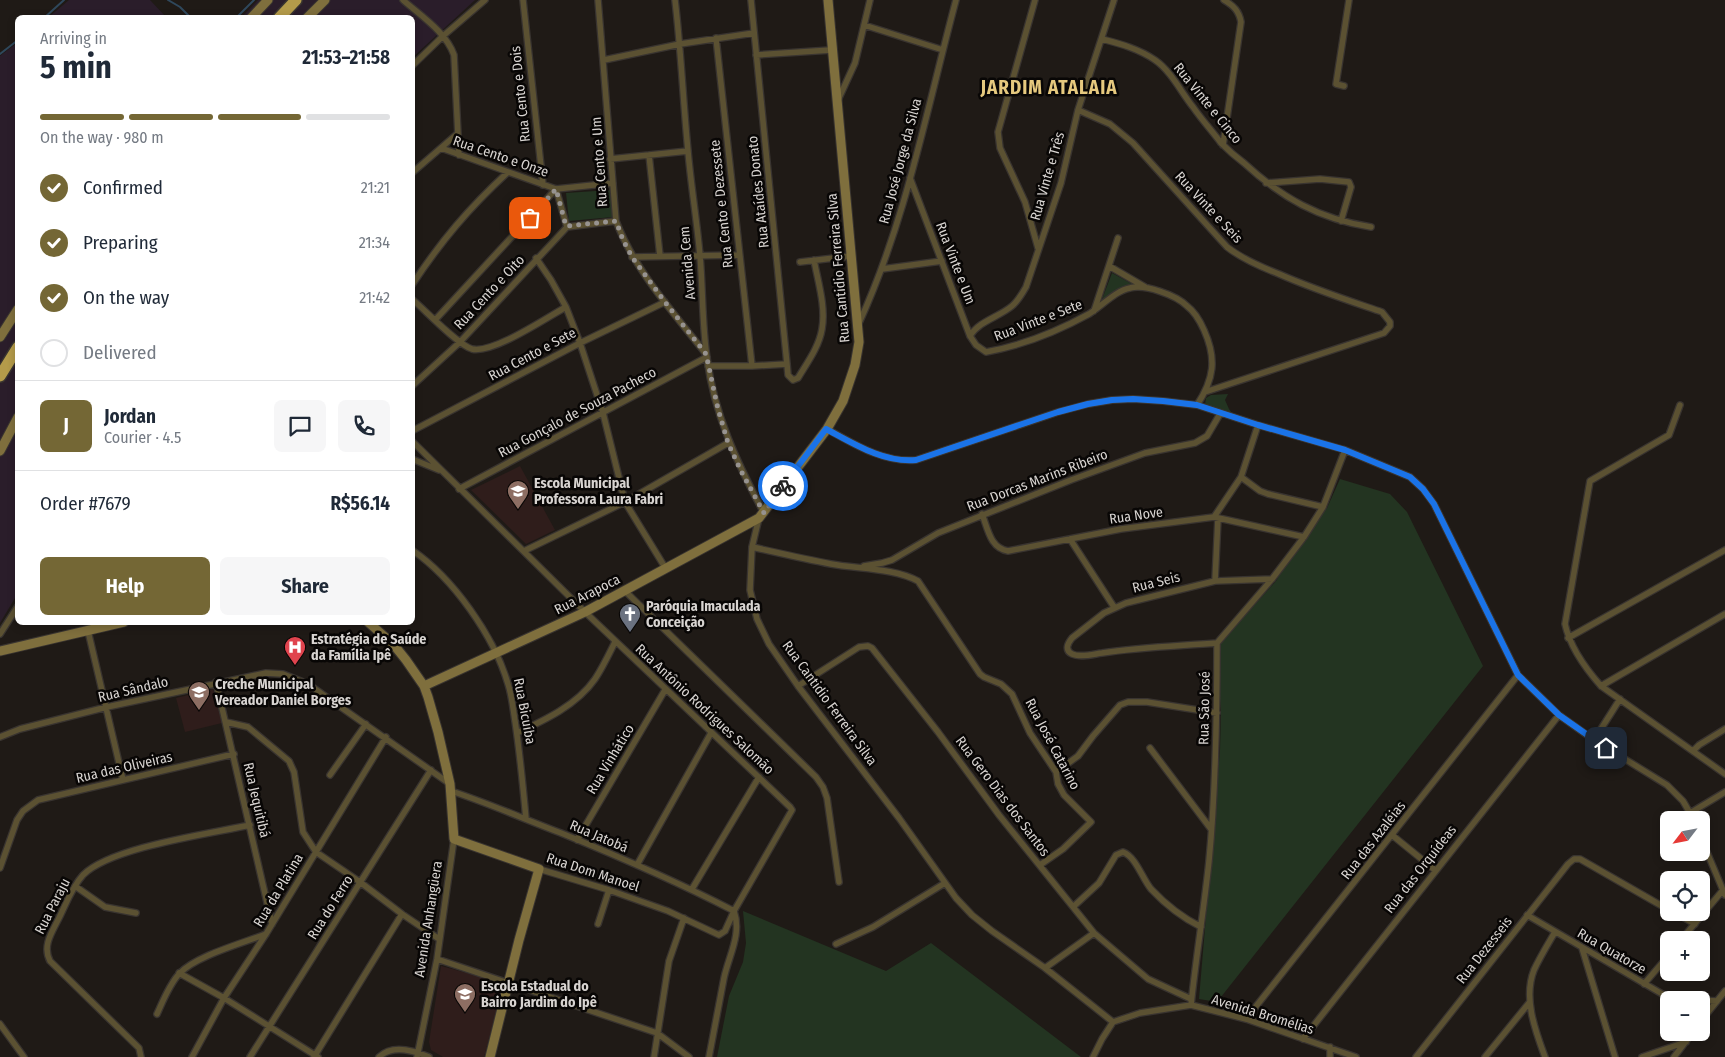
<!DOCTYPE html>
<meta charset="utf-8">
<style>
:root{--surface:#fff;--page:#f6f6f7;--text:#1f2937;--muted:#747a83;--line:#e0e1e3;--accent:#746735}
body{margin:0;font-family:"Fira Sans Condensed",sans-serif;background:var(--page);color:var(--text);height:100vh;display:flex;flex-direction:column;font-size:19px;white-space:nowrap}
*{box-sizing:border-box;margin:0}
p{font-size:16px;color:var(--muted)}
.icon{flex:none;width:28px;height:28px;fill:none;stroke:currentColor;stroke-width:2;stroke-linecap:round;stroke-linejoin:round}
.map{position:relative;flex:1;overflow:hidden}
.side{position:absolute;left:15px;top:15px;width:400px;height:610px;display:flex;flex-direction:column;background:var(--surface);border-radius:8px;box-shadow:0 2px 8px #0003}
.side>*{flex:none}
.needle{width:32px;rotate:238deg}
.controls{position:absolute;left:1660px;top:811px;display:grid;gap:10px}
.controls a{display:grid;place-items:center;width:50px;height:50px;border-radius:8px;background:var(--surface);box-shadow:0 2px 8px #0003;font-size:25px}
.pin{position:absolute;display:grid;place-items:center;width:42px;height:42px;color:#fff;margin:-21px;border-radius:10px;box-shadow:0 2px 8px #0006}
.courier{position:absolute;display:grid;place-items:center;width:50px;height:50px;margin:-25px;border:4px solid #1a73e8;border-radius:50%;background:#fff;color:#222;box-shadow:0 1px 6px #0007}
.overview em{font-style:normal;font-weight:700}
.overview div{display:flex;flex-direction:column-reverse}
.overview{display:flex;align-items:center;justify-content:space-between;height:85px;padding:0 25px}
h1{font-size:32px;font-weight:700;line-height:38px}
.bar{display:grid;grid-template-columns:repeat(4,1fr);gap:8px 5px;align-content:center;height:60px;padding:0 25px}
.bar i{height:6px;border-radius:4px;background:var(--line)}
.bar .current{background:var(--accent)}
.bar p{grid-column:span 4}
.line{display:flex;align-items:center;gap:12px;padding:0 25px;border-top:1px solid var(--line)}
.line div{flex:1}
.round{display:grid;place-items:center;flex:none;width:52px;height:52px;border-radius:8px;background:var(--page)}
ol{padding:0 25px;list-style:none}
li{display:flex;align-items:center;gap:15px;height:55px}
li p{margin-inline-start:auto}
li .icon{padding:5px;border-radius:50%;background:var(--accent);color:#fff;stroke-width:4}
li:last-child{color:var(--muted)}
li i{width:28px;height:28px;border:2px solid var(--line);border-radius:50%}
.cta{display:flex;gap:10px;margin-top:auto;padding:10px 25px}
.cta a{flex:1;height:58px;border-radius:8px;background:var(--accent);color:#fff;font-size:20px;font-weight:700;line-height:58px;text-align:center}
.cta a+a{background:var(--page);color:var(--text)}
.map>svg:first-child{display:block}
.commercial{fill:#2a1d2a}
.education{fill:#2f1d1b}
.green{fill:#233421}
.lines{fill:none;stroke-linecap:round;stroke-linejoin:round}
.stream{stroke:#2f485c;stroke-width:2}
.street-casing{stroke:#393430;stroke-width:8}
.secondary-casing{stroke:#393430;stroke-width:11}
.highway-casing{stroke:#393430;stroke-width:14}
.street{stroke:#5b5132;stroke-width:5.5}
.secondary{stroke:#7f6f3d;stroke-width:9}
.highway{stroke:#b49b4a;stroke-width:11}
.done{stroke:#979390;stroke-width:5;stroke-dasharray:0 9}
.route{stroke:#1a73e8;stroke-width:6}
.labels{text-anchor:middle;stroke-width:5;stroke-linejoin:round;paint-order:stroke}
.street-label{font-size:14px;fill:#d8d4d1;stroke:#080605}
.poi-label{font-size:14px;font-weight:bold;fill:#d8d4d1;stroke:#080605;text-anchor:start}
.district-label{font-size:19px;font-weight:bold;letter-spacing:1px;fill:#e6c97e;stroke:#080605}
</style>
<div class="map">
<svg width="1725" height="1057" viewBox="0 0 1725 1057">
<rect width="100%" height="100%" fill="#1f1a16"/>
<path class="commercial" d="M69 0H150L166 17H49Z
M258 0H475L413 57 412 18H241Z
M17 43 18 593 0 623V56Z"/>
<path class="education" d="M520 466 555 530 526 544 471 490Z
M213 689 222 723 185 732 176 698Z
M441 966 504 983 484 1057H443L431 1050 429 1042Z"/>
<path class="green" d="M610 190 613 217 569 221 566 193Z
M1112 273 1134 285 1101 302Z
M1228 394 1225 400 1229 409 1234 416 1205 405 1206 398 1211 395Z
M1340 479 1390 494 1407 512 1483 666 1217 1002 1199 999 1220 750 1221 712 1216 648 1276 581 1287 562 1327 508Z
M743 911 886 971 931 943 1081 1057H717L729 996 743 962 746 943Z"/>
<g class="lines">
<path class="stream" d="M168 0 180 7 191 18
M44 18 64 0
M236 18 254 0
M0 54 18 40"/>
<g class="street-casing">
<path id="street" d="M403 0C421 16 446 32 454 55L459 155
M523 0 543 185
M598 0 616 221C635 271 673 312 706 354
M675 0C681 50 683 100 688 151 691 186 697 221 700 256 703 290 702 324 707 358 714 414 737 463 764 513
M751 0 787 364 788 375 793 380 798 378C807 363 819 347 822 329 826 307 818 282 814 260
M1035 0 998 132 1000 148 1025 202 1038 248
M864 25 943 50
M716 38 752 366
M1102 39C1121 44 1139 49 1155 60 1171 71 1181 92 1193 107 1202 120 1212 131 1221 143 1228 150 1236 157 1244 163 1282 198 1319 219 1371 227
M756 55 831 50
M604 60 680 44 754 33
M412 66 443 36 485 0
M1344 86 1336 84 1349 0
M838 100 855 63 870 0
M1078 110 1110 124 1133 143 1227 247C1242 259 1261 267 1279 274 1313 289 1347 300 1382 312L1390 322V326L1384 333 1205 392
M1223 145 1241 22C1239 11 1234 6 1224 0
M441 148 556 189 613 183
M649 155 660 256
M610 159 688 151
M412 173 457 134
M910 178 970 336 976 345 986 352C1020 346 1058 331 1089 314 1102 306 1115 291 1130 288 1145 284 1176 295 1187 306 1195 312 1200 321 1204 330 1217 359 1214 379 1197 405
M1266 183 1320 179 1349 182 1351 187 1341 221
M556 189 567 227
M632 257 739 255
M536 258 551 280 566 307 580 343 603 413 625 502 666 569
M800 262 851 256
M1109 266 1145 287
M882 269 942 261
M412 285C441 241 469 208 507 173
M412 299C425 310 458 345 472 349 493 354 546 318 566 307
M1094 311 1118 238
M436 319 556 189
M859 323C906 221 927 108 956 0
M970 336C979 321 999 317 1012 306 1018 301 1022 294 1026 287L1061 183 1078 110 1114 0
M708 366H752L787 364
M412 386 460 342 567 227 616 221
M1680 405 1669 435 1590 481 1565 624C1570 647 1585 668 1601 686L1725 774
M827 429C854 444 884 463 916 460L1058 412 1088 404 1112 400 1133 399 1163 401 1197 405 1258 425 1345 450 1410 477 1423 489 1434 504 1518 675 1559 715 1594 740 1667 785 1683 801 1694 820
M412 431 580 343 665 302
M412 441 585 612 790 807 792 810 734 911 725 931 719 935 668 911 609 890 539 869
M412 459 439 470
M1241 477 1260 491 1268 494 1323 507
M459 489 707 357
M982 514C988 529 990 548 1008 551L1121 529 1214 517 1241 477 1258 425
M1214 517 1304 537
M759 518 752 547 750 590 757 619 769 644 798 686 899 818 956 898 972 915 992 931 1045 968 1113 1022
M1070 539 1114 607
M752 547C779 553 805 559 831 564 858 569 894 568 918 581L980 674 984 677 1001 684 1012 694 1030 733 1056 772 1058 784 1064 795 1091 822 1063 849 1040 865
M412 550C453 578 494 636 508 684 512 696 513 709 515 721 520 754 523 786 526 819
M524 551 625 502 728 443
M864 566 882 563 892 560 938 533 1071 480 1145 453 1195 443 1207 436 1220 414
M1215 581 1218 518
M625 591 816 777 823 787 827 798 839 882
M88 631 123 780
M0 634 18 606
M1568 638 1725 550
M1217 643C1179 646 1140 647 1102 653 1094 654 1080 658 1072 654 1064 650 1068 643 1072 638L1104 613 1126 603 1215 581 1272 579
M216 682 272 924
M798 686 859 647 868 646 872 648 938 732 999 815 1094 933 1148 979 1191 999
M1601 686 1725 614
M226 722 248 727 289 761 294 772 303 832 316 852 360 882 402 914 439 939
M517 733C545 720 577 705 595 679 603 667 609 654 615 642
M0 737 20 729 107 707 266 673 283 674 308 684 450 784
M1594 740 1620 699
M1150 748 1211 829
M1693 751 1699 745 1725 729
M1056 772 1078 756 1093 736 1120 705 1128 702H1147L1217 713
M330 775 366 724
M451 791C488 803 524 819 561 833 620 857 678 882 734 911
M1690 813 1725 792
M1392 835 1435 870
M1701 838 1725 895
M577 840 665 690
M637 865 711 733
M0 868 17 820 23 811 38 800 234 754
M75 886 105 907 136 913
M692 889 759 777
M1073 907 1099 883 1116 855 1123 852C1136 857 1142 878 1151 889 1166 905 1181 917 1201 927
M1674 912 1695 924
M1527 915 1664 995 1682 999 1717 1001
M598 924 609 890
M1681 940 1723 890
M836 944 873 927 945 883
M1582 948 1615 1057
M437 959 657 1033 689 1057
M1045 968 1094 933
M179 973 224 998 318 1057
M1644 984 1669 955
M1191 1005C1196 957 1204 909 1209 861 1216 789 1217 716 1217 643L1272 579 1304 537 1323 507 1345 450
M157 1014C163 1001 169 985 179 974 195 956 243 943 266 934
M1246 1019 1518 675
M1701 1021 1725 991
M0 1024 24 1057
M1303 1039 1559 715
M1330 1047V1057
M141 1057 139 1048 50 961C42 946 52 932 59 918 66 904 72 887 83 875 111 847 209 834 250 825
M192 1057 224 998 266 934 386 737
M250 1057 431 770
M314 1057 402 914
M379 1057C392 1044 413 1050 429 1057
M417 1057 437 959 454 839
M654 1057 669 961 684 918
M709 1057C714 1030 719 1004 724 978 729 955 742 934 734 911
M1093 1057 1102 1039 1113 1022 1140 1013 1191 1005 1246 1019 1356 1057
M1416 1057 1568 864 1574 859H1580L1669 910
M1485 1057 1529 1003
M1545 1057C1535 1030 1523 998 1534 970 1540 957 1548 944 1555 932
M1642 1057 1686 1042
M1674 1057 1693 1032"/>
</g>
<g class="secondary-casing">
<path id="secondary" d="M251 18 268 0
M307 18 325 0
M0 337 18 309
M0 451 18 417
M368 622 394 645 406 660 424 686 428 697 438 732 450 784 454 839 539 869 519 940 490 1057
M0 651 124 622
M424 686 585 612 759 518 827 429 843 401 855 365 859 342 828 0"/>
</g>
<g class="highway-casing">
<path id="highway" d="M279 18 296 0
M0 376 18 347"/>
</g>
<use href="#street" class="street"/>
<use href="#secondary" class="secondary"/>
<use href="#highway" class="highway"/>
</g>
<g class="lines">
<path class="done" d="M530 218 556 189 566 226 616 221 623 240 632 257 665 302 706 354 718 409 728 443 741 471 764 513 783 486"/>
<path class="route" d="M783 486 826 429C854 444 884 463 916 460L1058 412 1088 404 1112 400 1133 399 1163 401 1197 405 1258 425 1345 450 1410 477 1423 489 1434 504 1518 675 1559 715 1606 748"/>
</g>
<defs>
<g id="school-pin" transform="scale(1.125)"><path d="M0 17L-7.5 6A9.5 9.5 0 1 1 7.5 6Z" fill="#8d6e63" stroke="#080605"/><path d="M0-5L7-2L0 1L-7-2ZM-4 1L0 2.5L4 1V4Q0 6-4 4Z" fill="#fff"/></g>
<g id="church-pin" transform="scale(1.125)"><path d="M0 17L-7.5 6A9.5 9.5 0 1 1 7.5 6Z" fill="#6b7280" stroke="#080605"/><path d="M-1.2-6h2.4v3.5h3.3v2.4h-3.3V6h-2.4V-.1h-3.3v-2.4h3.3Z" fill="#fff"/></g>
<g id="hospital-pin" transform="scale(1.125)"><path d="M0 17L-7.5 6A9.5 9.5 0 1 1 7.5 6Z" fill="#e0444e" stroke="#080605"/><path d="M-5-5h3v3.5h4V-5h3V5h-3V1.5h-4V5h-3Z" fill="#fff"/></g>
</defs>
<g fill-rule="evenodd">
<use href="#school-pin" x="518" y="491"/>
<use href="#church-pin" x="630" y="614"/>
<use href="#hospital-pin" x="295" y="647"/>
<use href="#school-pin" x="199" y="692"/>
<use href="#school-pin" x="465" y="994"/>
</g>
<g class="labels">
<g class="street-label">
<text transform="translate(520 94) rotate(-96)" y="5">Rua Cento e Dois</text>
<text transform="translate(1208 103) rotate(51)" y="5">Rua Vinte e Cinco</text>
<text transform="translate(501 156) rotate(19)" y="5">Rua Cento e Onze</text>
<text transform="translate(900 161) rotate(-75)" y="5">Rua José Jorge da Silva</text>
<text transform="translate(599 162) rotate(-94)" y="5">Rua Cento e Um</text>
<text transform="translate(1047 176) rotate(-74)" y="5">Rua Vinte e Três</text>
<text transform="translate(758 192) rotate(-96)" y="5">Rua Ataídes Donato</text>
<text transform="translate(721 204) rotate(-96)" y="5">Rua Cento e Dezessete</text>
<text transform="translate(1209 207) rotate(47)" y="5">Rua Vinte e Seis</text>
<text transform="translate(687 263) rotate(-95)" y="5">Avenida Cem</text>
<text transform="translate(956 263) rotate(69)" y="5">Rua Vinte e Um</text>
<text transform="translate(838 268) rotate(-95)" y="5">Rua Cantidio Ferreira Silva</text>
<text transform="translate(489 292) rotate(-47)" y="5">Rua Cento e Oito</text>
<text transform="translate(1038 320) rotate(-21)" y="5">Rua Vinte e Sete</text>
<text transform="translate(532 354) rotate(-28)" y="5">Rua Cento e Sete</text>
<text transform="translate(577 412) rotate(-28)" y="5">Rua Gonçalo de Souza Pacheco</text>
<text transform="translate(1037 480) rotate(-21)" y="5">Rua Dorcas Marins Ribeiro</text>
<text transform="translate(1136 515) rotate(-8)" y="5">Rua Nove</text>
<text transform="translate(1156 582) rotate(-14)" y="5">Rua Seis</text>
<text transform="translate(587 594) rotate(-27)" y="5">Rua Arapoca</text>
<text transform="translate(133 689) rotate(-13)" y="5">Rua Sândalo</text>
<text transform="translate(830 703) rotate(54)" y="5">Rua Cantidio Ferreira Silva</text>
<text transform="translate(1204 708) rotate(-89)" y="5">Rua São José</text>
<text transform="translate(705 709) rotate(43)" y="5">Rua Antônio Rodrigues Salomão</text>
<text transform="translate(525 711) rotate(79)" y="5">Rua Bicuíba</text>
<text transform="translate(1053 744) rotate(62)" y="5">Rua José Catarino</text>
<text transform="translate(610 759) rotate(-59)" y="5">Rua Vinhático</text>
<text transform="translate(124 767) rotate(-13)" y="5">Rua das Oliveiras</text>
<text transform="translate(1003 796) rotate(53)" y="5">Rua Gero Dias dos Santos</text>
<text transform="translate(257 800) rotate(77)" y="5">Rua Jequitibá</text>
<text transform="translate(599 836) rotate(23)" y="5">Rua Jatobá</text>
<text transform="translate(1373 840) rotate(-52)" y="5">Rua das Azaléias</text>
<text transform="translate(1420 869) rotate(-52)" y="5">Rua das Orquídeas</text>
<text transform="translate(593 872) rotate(18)" y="5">Rua Dom Manoel</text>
<text transform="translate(278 890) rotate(-59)" y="5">Rua da Platina</text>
<text transform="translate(52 906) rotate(-63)" y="5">Rua Paraju</text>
<text transform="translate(330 907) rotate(-58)" y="5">Rua do Ferro</text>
<text transform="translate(428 919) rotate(-81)" y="5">Avenida Anhangüera</text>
<text transform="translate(1484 950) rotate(-52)" y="5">Rua Dezesseis</text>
<text transform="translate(1612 951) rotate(30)" y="5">Rua Quatorze</text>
<text transform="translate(1263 1014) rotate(17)" y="5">Avenida Bromélias</text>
</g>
<g class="poi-label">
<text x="534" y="488">Escola Municipal<tspan x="534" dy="16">Professora Laura Fabri</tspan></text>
<text x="646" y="611">Paróquia Imaculada<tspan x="646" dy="16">Conceição</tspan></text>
<text x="311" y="644">Estratégia de Saúde<tspan x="311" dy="16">da Família Ipê</tspan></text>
<text x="215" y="689">Creche Municipal<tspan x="215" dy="16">Vereador Daniel Borges</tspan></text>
<text x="481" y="991">Escola Estadual do<tspan x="481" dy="16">Bairro Jardim do Ipê</tspan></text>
</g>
<g class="district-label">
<text x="1049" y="94">JARDIM ATALAIA</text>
</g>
</g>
</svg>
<div class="controls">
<a><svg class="needle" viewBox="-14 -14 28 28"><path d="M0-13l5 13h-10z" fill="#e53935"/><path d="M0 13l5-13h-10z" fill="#747a83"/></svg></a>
<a><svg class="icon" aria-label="locate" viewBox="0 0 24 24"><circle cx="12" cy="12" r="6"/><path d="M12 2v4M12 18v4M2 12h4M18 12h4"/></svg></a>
<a>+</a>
<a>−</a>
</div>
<div class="pin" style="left:530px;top:218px;background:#ea580c"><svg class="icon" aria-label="bag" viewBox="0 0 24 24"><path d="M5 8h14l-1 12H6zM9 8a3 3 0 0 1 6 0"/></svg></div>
<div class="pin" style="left:1606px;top:748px;background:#1f2937"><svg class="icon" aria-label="home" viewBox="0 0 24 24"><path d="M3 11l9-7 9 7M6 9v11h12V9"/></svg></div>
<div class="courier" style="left:783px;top:486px"><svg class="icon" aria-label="bike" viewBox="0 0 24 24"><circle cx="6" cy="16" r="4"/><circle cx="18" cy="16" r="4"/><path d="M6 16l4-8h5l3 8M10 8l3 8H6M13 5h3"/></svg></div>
<section class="side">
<div class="overview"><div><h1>5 min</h1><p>Arriving in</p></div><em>21:53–21:58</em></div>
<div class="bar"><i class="current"></i><i class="current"></i><i class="current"></i><i></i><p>On the way · 980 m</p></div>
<ol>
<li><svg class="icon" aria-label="check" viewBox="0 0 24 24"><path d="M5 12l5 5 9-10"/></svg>Confirmed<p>21:21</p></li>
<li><svg class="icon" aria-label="check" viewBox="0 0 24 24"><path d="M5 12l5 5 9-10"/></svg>Preparing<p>21:34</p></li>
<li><svg class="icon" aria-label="check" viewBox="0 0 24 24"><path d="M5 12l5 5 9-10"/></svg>On the way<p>21:42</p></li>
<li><i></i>Delivered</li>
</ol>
<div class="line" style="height:90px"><b class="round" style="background:var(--accent);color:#fff">J</b><div><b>Jordan</b><p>Courier · 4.5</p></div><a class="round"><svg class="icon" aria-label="chat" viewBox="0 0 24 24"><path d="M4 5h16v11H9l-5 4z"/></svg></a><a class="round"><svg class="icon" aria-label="phone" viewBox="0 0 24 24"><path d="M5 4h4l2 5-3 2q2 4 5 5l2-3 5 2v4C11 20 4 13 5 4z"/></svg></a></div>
<div class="line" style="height:65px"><div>Order #7679</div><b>R$56.14</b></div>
<div class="cta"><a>Help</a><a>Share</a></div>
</section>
</div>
